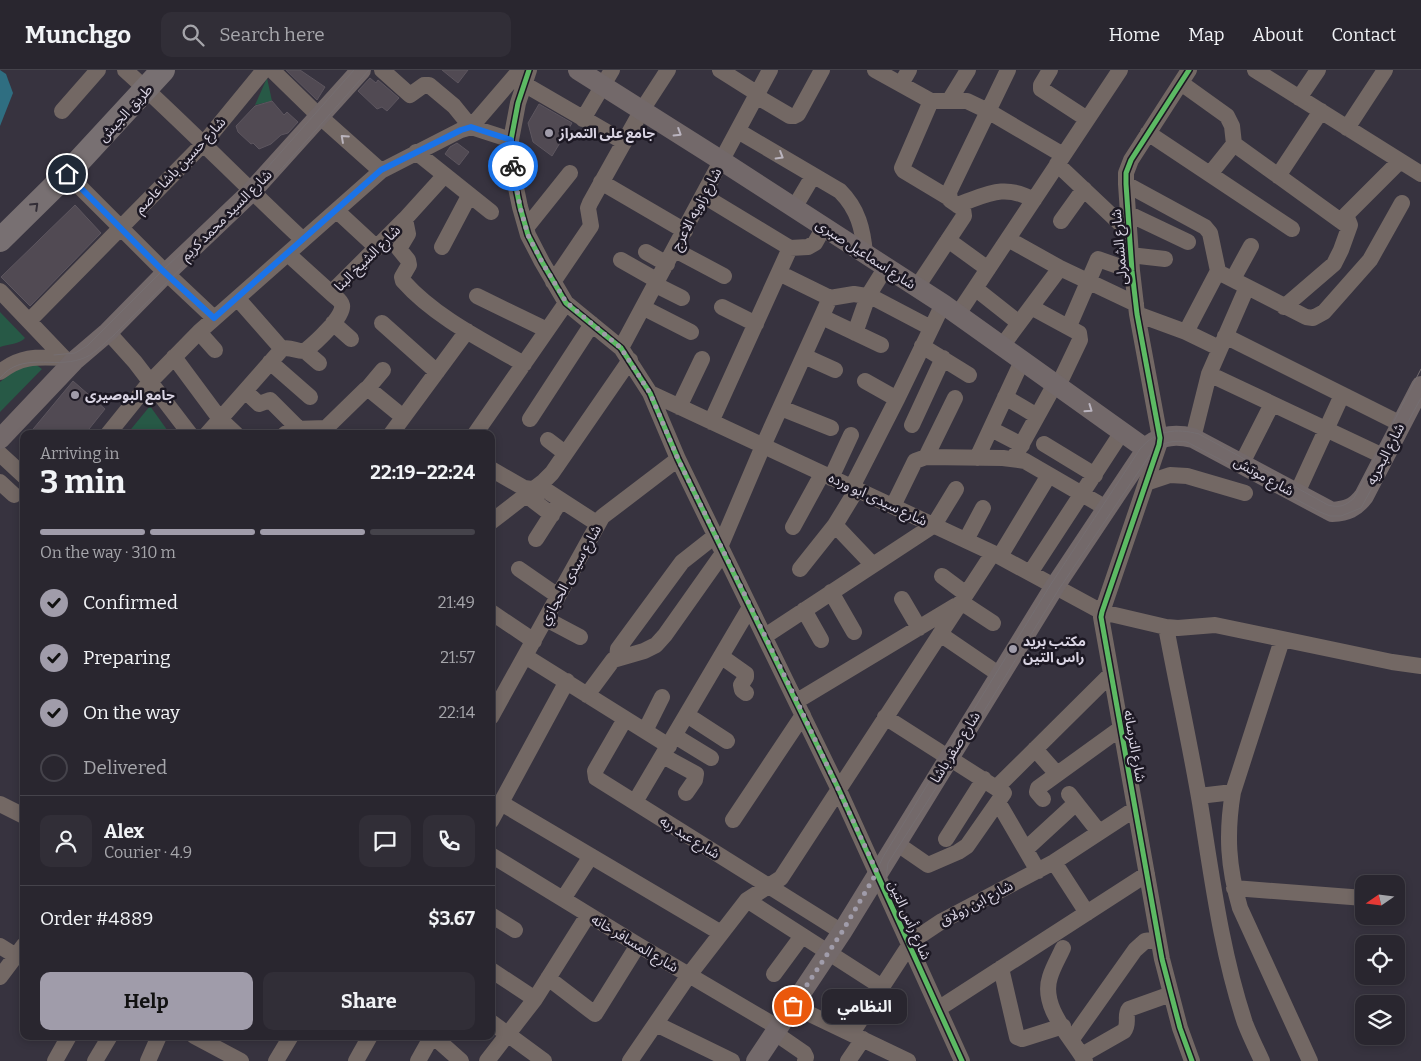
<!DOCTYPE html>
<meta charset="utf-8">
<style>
:root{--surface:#29262f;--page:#312e37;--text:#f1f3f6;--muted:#a5a5aa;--line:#45434b;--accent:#a09caa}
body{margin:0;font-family:Bitter,"Noto Sans Arabic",serif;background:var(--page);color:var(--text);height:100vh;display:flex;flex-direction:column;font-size:19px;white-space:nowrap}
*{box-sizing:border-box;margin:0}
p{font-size:16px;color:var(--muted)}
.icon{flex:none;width:28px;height:28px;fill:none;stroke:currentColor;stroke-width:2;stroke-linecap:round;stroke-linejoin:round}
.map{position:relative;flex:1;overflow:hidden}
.side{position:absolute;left:20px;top:360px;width:475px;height:610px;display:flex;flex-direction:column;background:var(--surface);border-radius:10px;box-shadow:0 2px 8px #0003,0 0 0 1px var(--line)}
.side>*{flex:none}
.needle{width:32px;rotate:256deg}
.controls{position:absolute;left:1355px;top:805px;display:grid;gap:10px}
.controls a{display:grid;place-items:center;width:50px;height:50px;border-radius:10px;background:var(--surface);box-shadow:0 2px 8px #0003,0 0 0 1px var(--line);font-size:25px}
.pin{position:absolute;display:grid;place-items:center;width:42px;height:42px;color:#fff;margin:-21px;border:2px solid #fff;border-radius:50%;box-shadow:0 1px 5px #0007}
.courier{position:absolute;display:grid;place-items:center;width:50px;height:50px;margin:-25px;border:4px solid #1a73e8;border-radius:50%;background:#fff;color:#222;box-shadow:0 1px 6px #0007}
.bubble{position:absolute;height:35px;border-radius:10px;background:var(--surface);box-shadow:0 2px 8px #0003,0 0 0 1px var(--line);font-size:16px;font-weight:700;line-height:35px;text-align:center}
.summary em{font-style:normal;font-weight:700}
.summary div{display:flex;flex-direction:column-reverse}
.summary{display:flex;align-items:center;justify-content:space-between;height:85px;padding:0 20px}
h1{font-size:32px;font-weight:700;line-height:38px}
.bar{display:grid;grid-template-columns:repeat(4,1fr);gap:8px 5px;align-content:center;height:60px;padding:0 20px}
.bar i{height:6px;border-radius:4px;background:var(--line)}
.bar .selected{background:var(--accent)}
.bar p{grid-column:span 4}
.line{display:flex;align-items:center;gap:12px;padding:0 20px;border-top:1px solid var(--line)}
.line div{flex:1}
.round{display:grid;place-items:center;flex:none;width:52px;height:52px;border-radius:10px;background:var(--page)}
ol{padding:0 20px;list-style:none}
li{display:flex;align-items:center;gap:15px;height:55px}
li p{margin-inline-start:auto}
li .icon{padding:5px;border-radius:50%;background:var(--accent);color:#111;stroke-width:4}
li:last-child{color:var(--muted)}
li i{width:28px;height:28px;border:2px solid var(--line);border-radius:50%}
.action{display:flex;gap:10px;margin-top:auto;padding:10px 20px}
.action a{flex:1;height:58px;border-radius:10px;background:var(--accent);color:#111;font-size:20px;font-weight:700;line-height:58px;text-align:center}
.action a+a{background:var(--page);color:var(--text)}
header{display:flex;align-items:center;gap:30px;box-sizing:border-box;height:70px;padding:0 25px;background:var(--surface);border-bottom:1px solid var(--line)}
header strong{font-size:24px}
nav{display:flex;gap:28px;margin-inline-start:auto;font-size:18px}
.search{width:350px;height:45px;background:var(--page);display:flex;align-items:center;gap:12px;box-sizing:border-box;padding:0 18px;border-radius:10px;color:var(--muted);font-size:19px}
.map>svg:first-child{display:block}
.green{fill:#275946}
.water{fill:#2f6e81}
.building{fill:#514a53;stroke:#5d565f}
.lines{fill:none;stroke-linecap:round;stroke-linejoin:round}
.minor{stroke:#736864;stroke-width:16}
.major{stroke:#73696a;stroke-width:20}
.highway{stroke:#787072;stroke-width:24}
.tram{stroke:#756e71;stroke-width:1}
.cycleway-casing{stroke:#1c1823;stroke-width:8}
.cycleway{stroke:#5cba63;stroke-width:5}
.oneway{stroke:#bab4bf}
.oneway2{stroke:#bab4bd}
.oneway3{stroke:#332e37}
.done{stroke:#a09caa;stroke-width:5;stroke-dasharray:0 9}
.route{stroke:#1a73e8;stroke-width:6}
.poi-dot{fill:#a09caa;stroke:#1c1823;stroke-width:2}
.labels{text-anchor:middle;stroke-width:5;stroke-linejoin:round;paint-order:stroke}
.street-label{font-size:14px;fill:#d9d4e3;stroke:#1c1823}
.poi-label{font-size:14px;font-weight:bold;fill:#d9d4e3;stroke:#1c1823;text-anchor:start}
</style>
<header>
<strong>Munchgo</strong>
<div class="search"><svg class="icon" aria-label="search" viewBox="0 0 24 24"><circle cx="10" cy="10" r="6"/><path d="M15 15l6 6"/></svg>Search here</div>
<nav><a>Home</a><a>Map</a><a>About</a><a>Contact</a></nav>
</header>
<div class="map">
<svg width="1421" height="991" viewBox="0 0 1421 991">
<rect width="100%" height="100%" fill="#37333f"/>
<path class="green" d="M267 8 272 31 255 35Z
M0 242 25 268C20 274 8 274 0 277Z
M35 294 42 299 0 342V312L16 299Z
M150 336 170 364H127Z"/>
<path class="water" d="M0 0 6 4 13 23 0 56Z"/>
<path class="building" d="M286 0H300L325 17 317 30Z
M442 0H468L458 13Z
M370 8 376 13 378 10 399 28 387 41 382 37 377 39 358 21Z
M272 31 284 45 287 42 298 52 288 63 281 65 271 74 259 79 253 73 251 74 238 62 236 56 255 36Z
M539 34 572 53 552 86 533 72 528 53Z
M457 73 469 82 459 95 445 84 450 77Z
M75 135 101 163 30 236 1 207Z
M73 311 105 339 85 364H29Z"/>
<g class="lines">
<path class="minor" d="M125 0C186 55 243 114 303 170
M272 0 316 43 381 101
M382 0 410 25 424 15H429L454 36 471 57 520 0
M529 0 518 33 511 70 514 108 520 137 528 165 542 192 566 233 621 278 650 323 678 389 838 718 962 991
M720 0 758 24
M875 0 931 31H967L988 41 1063 85
M1050 0 1041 15V19L1087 49
M1189 0 1131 90 1126 103V114L1132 201 1137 244 1160 368 1159 375 1102 542 1101 547 1162 889 1180 958 1192 991
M1255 0 1421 104
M1181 13 1227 46 1232 56 1234 74 1349 157
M524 14 624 72
M901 14 909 0
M756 26 790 46H794L798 44 822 0
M1299 28 1318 0
M931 31 902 98 904 101 949 128
M949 31 968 0
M62 41 98 0
M583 49 612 0
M1347 58 1385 0
M738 61 840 121C858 139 863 159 865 184
M1148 63 1292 159
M416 82 491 142
M1057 94 1128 161
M67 104 163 200 214 248
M1210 104 1234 74
M1278 106 1321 41
M601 112 685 161
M1126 114 1205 157 1210 163 1218 201 1220 203 1306 247 1313 248 1324 242 1370 190 1402 133
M704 126 790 178 808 177 815 173 824 157
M957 135C987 125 1003 113 1034 130
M794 138 813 106
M337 141 377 178
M1127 143 1188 172
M405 149 408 164 399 179 408 190 409 195 402 207 403 211C435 247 482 270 524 294
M1061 151 1084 119
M526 158 570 103
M1008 169 1060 198 1136 234
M948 170 988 199
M442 177 469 126
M675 180 724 206
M646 182 667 194
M288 184 331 223
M1130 185 1165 189
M621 190 658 211
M779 203 830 228 854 224 872 227 931 258
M1233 209 1251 176
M553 212 591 156 588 138 590 133 642 40 668 0
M656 215 682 228
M917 217 964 146 963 139 950 130 949 122 1008 0
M976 219 1019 253
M0 221 64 288 71 294
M477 226 547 260
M238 229 282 279
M722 237 756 254
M1031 237 1079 263 1080 270 1058 316
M1284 237 1334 194 1341 180 1350 155 1346 145 1400 91
M644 238 691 262
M958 244 1120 0
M1137 244 1186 262 1219 278
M822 247 881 275
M29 251 204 73 264 0
M333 253 351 269
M382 253 437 302
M1069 256 1098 189 1132 201
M108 262 135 292 190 364
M199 262 215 280
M1186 262 1218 201
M855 263 868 226 886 197
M1225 266 1401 354
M922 276 969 305
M1002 276 1060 198
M621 278 770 0
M305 281 319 293
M804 286 835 300
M174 287 220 349 236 364
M270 292 310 327
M0 302C22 285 38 287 64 288
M1209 304 1385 387
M865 311 897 329
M367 319 383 300
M245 321 259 334 270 330 299 359
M650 323 993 483 1102 542 1166 557 1178 558 1215 555 1392 592 1421 596
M1005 327 1037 346
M679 337 702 289
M781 338 831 358
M530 349 592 254
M711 352 790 178
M912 355 943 288
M991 359 1022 375
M108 364 150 312 199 262 381 101 461 60 471 57 511 70
M207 364 282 279C290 276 297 282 305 281 314 274 345 246 342 235 341 230 335 227 331 223L405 149 444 106
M285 364 295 359 326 358 366 319 370 320 403 347
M391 364 467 261
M475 364 566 233
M1193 368 1209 304 1247 217
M548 370 565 383
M1044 374 1095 405
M0 384 24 406
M926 387 955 328
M977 388 1022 291
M1014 388 1055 314
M1242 393 1272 334
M491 399 524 418 547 421 598 454
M831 408 851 365
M0 412 14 425
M1146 413 1170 405 1187 406 1245 423
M852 417 897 329 943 234
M1297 423 1342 325
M526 425 552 445
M893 436 915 391 926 387 1003 388 1025 391 1106 438
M491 452 544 411 552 403 630 290
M835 455 873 495
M793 457 822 404
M536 469 561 430
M966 470 983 438
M720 477 763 376 830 228
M1000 486 1049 405
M519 499 558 526
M800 499 835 455 857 419
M1030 503 1122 362
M942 506 966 524
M831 522 854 562
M902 529 919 558
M961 532 993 553
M804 540 821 570
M491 542 534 571
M546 549 580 567
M1166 557C1177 616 1190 674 1200 733 1212 807 1221 881 1245 953 1250 966 1256 978 1262 991
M940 564 1000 605
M765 566 934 455 956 419
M1282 570 1233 722C1226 764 1228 797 1240 838L1310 991
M525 586 669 676
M722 587 746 604V607L741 615 742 620 746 623
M617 588 618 579 682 492 715 466
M587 625 613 590 644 581 656 575 665 565 723 483
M797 631 955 536
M687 645 727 671
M491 647 602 447 678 389
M885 647 1004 723 967 776 958 782 928 795 896 773
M625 649 595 701 596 708 842 862
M645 661 662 627
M675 666 711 688
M1035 679 1057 704
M663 686 696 704 695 710 686 723
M997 717 1111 604
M1069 724 1099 762
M1199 726 1233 722
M1043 729 1037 722 1038 718 1121 658
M635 732 750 537
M998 732 1038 801
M501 733 721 863
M0 734 24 746
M733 750 803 645
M491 751 567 611
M946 769 984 709
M1026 779 1076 733
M491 785 638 875 779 958
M1054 792 1087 843
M1234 818 1364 828
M563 829 591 786
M747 830 882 917
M491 845 515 860
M0 876 16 886
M1063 878C1059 887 1053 897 1050 907 1040 937 1071 967 1085 991
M1001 898 1017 967 1022 969 1063 956
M491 900 535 929
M774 904 802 866
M0 907 24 875
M548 908 595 944 638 875
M793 936 908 991
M938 939 1147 804
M491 952 544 991
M656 954 732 991
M775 963 804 983 806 987 805 991
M852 963 912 871 942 851 1054 792 1135 739
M194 966 241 991
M433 966 461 991
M1072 969 1135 880 1145 871 1158 869
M1082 985 1124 961C1130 954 1124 945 1129 939L1171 924
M55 991 69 966
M95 991 110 966
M148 991 159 966
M276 991 291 966
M356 991 370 966
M418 991 432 966
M487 991 535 929 588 845
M630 991 689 905 747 830 781 808 993 483
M848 991 863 969"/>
<path class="major" d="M578 0 722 91 943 234 1146 379
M0 369 74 291 108 262 166 203 251 122 361 0
M756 991 842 862 1055 516 1149 375C1163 365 1176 364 1193 368L1332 442C1347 441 1355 438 1364 426L1421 316"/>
<path class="highway" d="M0 170 67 104 163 0"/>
<path class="tram" d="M54 285 75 283 87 276 163 200 250 117 354 0
M0 308C22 281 53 299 81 289 93 286 103 274 113 266L285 95 369 0
M902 847 886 809 888 793 954 690 1059 519 1154 379C1164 372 1175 370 1187 372L1320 442 1330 446H1341L1361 438 1421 328
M959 991 879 812 878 798 883 787 1051 514 1140 379C1156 360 1176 358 1199 364L1328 435C1340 438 1345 436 1354 428L1421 299"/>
<g class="cycleway-casing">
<path id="cycleway" d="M529 0 518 33 511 70 514 108 520 137 528 165 542 192 566 233 621 278 650 323 678 389 838 718 962 991
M1189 0 1131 90 1126 103V114L1132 201 1137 244 1160 368 1159 375 1102 542 1101 547 1162 889 1180 958 1192 991"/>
</g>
<use href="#cycleway" class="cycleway"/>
</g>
<defs><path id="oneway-chevron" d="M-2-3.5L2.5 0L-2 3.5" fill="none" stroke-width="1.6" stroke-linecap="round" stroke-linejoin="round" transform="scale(1.25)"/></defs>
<g class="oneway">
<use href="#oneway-chevron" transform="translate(678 63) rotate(32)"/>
<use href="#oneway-chevron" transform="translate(1089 339) rotate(35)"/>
</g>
<g class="oneway2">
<use href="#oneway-chevron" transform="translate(344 68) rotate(-138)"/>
<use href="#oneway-chevron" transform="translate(780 86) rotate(31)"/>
</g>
<use class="oneway3" href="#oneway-chevron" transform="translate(35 136) rotate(-44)"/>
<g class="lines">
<path class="done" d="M513 96 520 137 528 165 542 192 566 232 621 278 650 323 678 389 797 631 877 802 842 862 793 936"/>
<path class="route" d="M67 104 162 200 214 248 381 100 461 60 471 57 511 70 513 96"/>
</g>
<g class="poi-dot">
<circle cx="549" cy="63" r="5"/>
<circle cx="75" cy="325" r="5"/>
<circle cx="1013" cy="579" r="5"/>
</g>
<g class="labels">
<g class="street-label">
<text transform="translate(125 43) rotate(-47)" y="5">طريق الجيش</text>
<text transform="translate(180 95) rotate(-47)" y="5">شارع حسين باشا عاصم</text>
<text transform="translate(696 139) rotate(-62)" y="5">شارع زاويه الاعرج</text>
<text transform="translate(226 145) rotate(-45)" y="5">شارع السيد محمد كريم</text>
<text transform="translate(1119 177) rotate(-95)" y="5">شارع الشمرلى</text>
<text transform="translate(866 184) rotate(33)" y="5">شارع اسماعيل صبرى</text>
<text transform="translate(367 188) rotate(-45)" y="5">شارع الشيخ البنا</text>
<text transform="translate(1385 384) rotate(-63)" y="5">شارع البحريه</text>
<text transform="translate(1264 406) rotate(29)" y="5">شارع موتش</text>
<text transform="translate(878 429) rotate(25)" y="5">شارع سيدى ابو ورده</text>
<text transform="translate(570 505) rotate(-61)" y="5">شارع سيدى الحجازي</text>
<text transform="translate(1135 676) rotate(80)" y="5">شارع الترسانه</text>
<text transform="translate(955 677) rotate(-58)" y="5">شارع صقر باشا</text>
<text transform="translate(690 767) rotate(32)" y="5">شارع عبد ربه</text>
<text transform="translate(976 833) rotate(-28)" y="5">شارع ابن زولاق</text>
<text transform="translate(910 850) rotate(66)" y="5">شارع رأس التين</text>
<text transform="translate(635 873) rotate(31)" y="5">شارع المسافر خانه</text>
</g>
<g class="poi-label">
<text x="559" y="68">جامع على التمراز</text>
<text x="85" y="330">جامع البوصيرى</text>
<text x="1023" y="576">مكتب بريد<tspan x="1023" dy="16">راس التين</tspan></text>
</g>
</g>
</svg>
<div class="controls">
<a><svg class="needle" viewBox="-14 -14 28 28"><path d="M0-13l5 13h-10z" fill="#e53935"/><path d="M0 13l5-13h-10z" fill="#a5a5aa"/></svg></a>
<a><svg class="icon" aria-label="locate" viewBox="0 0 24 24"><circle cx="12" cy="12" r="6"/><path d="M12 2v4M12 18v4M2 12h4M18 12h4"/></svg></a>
<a><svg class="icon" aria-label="layers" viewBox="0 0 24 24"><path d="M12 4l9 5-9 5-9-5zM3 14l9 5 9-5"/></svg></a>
</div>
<div class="pin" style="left:793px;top:936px;background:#ea580c"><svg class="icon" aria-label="bag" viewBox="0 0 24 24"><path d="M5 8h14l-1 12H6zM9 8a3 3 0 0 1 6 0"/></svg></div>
<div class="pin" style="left:67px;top:104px;background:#1f2937"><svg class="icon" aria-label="home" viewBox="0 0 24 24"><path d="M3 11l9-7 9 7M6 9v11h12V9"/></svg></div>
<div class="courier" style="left:513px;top:96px"><svg class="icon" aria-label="bike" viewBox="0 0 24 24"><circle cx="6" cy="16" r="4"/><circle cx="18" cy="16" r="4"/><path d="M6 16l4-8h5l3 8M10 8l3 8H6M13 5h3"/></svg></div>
<div class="bubble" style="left:822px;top:919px;width:85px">النظامي</div>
<section class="side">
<div class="summary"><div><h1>3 min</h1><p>Arriving in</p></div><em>22:19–22:24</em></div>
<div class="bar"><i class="selected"></i><i class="selected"></i><i class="selected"></i><i></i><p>On the way · 310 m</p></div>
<ol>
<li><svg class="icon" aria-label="check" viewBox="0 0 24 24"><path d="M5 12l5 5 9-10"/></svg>Confirmed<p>21:49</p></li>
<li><svg class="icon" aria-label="check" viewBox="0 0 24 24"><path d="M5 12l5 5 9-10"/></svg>Preparing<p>21:57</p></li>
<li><svg class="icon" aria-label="check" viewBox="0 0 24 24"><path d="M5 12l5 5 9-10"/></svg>On the way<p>22:14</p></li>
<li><i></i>Delivered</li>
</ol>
<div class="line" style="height:90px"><a class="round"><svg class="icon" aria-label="person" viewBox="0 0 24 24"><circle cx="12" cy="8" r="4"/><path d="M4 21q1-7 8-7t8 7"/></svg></a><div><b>Alex</b><p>Courier · 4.9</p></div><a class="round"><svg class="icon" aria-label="chat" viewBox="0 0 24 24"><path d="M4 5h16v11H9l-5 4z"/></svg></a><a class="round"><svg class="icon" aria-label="phone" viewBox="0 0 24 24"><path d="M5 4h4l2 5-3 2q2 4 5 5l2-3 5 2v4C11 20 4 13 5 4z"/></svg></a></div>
<div class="line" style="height:65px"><div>Order #4889</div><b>$3.67</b></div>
<div class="action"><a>Help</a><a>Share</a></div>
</section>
</div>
